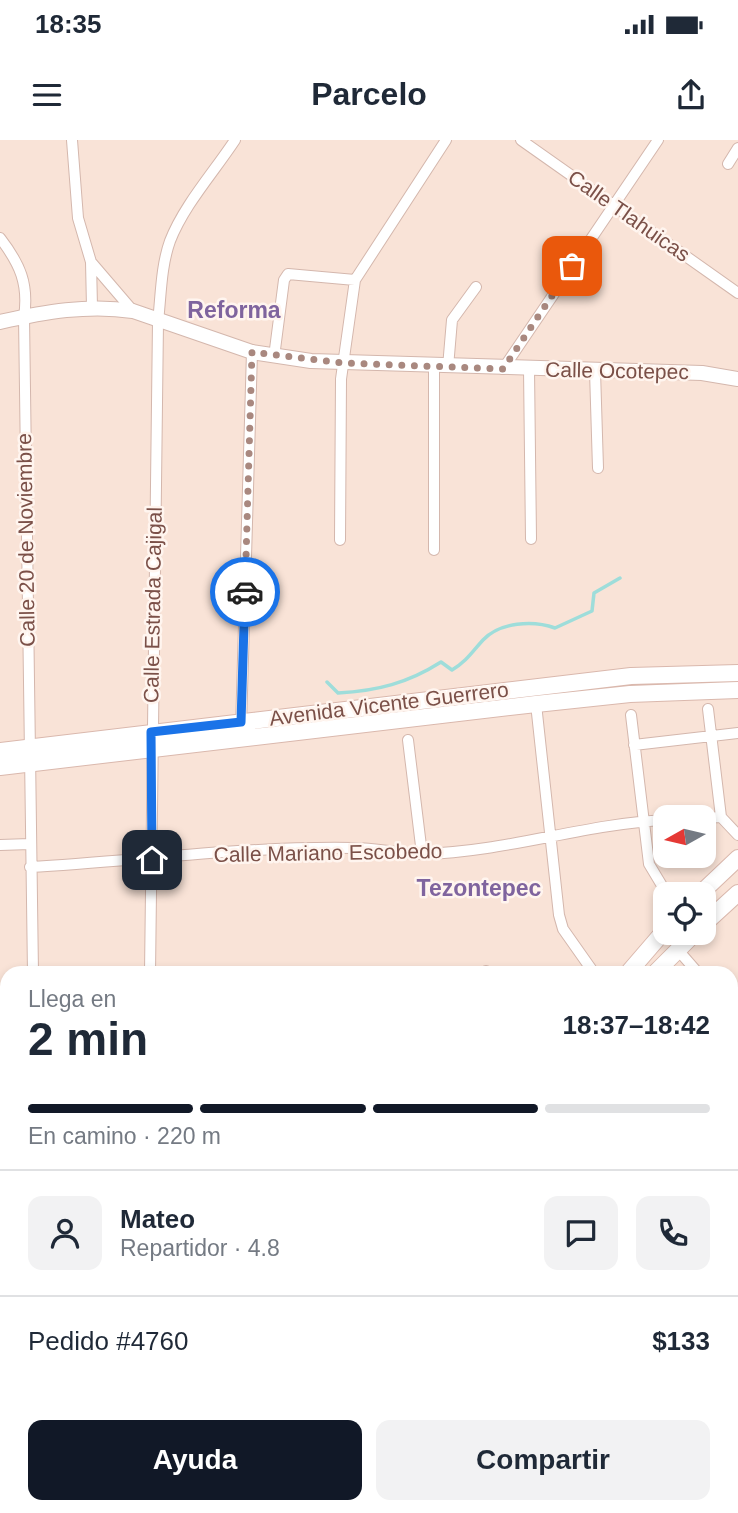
<!DOCTYPE html>
<html lang="es">
<meta charset="utf-8">
<style>
:root{--surface:#fff;--page:#f2f2f3;--text:#1f2937;--muted:#747a83;--line:#e0e1e3;--accent:#111827}
body{margin:0;font-family:Arial,sans-serif;background:var(--page);color:var(--text);height:100vh;display:flex;flex-direction:column;font-size:26px;white-space:nowrap}
*{box-sizing:border-box;margin:0}
p{font-size:23px;color:var(--muted)}
.icon{flex:none;width:38px;height:38px;fill:none;stroke:currentColor;stroke-width:2;stroke-linecap:round;stroke-linejoin:round}
.map{position:relative;flex:1;overflow:hidden}
.sheet{position:absolute;left:0px;top:826px;width:738px;height:548px;display:flex;flex-direction:column;background:var(--surface);border-radius:21px 21px 0 0;box-shadow:0 4px 10px #0003}
.sheet>*{flex:none}
.needle{width:46px;rotate:262deg}
.buttons{position:absolute;left:653px;top:665px;display:grid;gap:14px}
.buttons a{display:grid;place-items:center;width:63px;height:63px;border-radius:14px;background:var(--surface);box-shadow:0 4px 10px #0003;font-size:35px}
.pin{position:absolute;display:grid;place-items:center;width:60px;height:60px;color:#fff;margin:-30px;border-radius:14px;box-shadow:0 4px 10px #0006}
.courier{position:absolute;display:grid;place-items:center;width:70px;height:70px;margin:-35px;border:5px solid #1a73e8;border-radius:50%;background:#fff;color:#222;box-shadow:0 2px 9px #0007}
.summary em{font-style:normal;font-weight:600}
.summary div{display:flex;flex-direction:column-reverse}
.summary{display:flex;align-items:center;justify-content:space-between;height:119px;padding:0 28px}
h1{font-size:46px;font-weight:600;line-height:52px}
.bar{display:grid;grid-template-columns:repeat(4,1fr);gap:10px 7px;align-content:center;height:84px;padding:0 28px}
.bar i{height:9px;border-radius:5px;background:var(--line)}
.bar .active{background:var(--accent)}
.bar p{grid-column:span 4}
.line{display:flex;align-items:center;gap:18px;padding:0 28px;border-top:2px solid var(--line)}
.line div{flex:1}
.round{display:grid;place-items:center;flex:none;width:74px;height:74px;border-radius:14px;background:var(--page)}
.cta{display:flex;gap:14px;margin-top:auto;padding:14px 28px}
.cta a{flex:1;height:80px;border-radius:14px;background:var(--accent);color:#fff;font-size:28px;font-weight:600;line-height:80px;text-align:center}
.cta a+a{background:var(--page);color:var(--text)}
.status{display:flex;justify-content:space-between;align-items:center;height:49px;padding:0 35px;background:var(--surface);direction:ltr}
.status svg{height:19px;fill:currentColor}
header{display:flex;justify-content:space-between;align-items:center;height:91px;padding:0 28px;background:var(--surface);font-size:32px;font-weight:600}
.map>svg:first-child{display:block}
.residential{fill:#f9e3d7;fill-rule:evenodd}
.lines{fill:none;stroke-linecap:round;stroke-linejoin:round}
.stream{stroke:#9eddda;stroke-width:3.5}
.minor-casing{stroke:#d4b7ad;stroke-width:12}
.tertiary-casing{stroke:#d4b7ad;stroke-width:16}
.secondary-casing{stroke:#dab8ad;stroke-width:18}
.minor{stroke:#fff;stroke-width:10}
.tertiary{stroke:#fff;stroke-width:14}
.secondary{stroke:#fff;stroke-width:16}
.done{stroke:#a9887f;stroke-width:7;stroke-dasharray:0 12.6}
.route{stroke:#1a73e8;stroke-width:9}
.labels{text-anchor:middle;stroke-width:5;stroke-linejoin:round;paint-order:stroke}
.street-label{font-size:21px;fill:#7b5048;stroke:#fff5ef}
.neighbourhood-label{font-size:23px;font-weight:bold;fill:#7f649e;stroke:#fff5ef}
</style>
<div class="status"><b>18:35</b><svg viewBox="0 0 49 12"><path d="M0 12V9h3v3zM5 12V6h3v6zM10 12V3h3v9zM15 12V0h3v12zM26 1h20v11H26zM47 4h2v5h-2z"/></svg></div>
<header><svg class="icon" aria-label="menu" viewBox="0 0 24 24"><path d="M4 6h16M4 12h16M4 18h16"/></svg>Parcelo<svg class="icon" aria-label="share" viewBox="0 0 24 24"><path d="M12 15V3M7 8l5-5 5 5M5 13v7h14v-7"/></svg></header>
<div class="map">
<svg width="738" height="1373" viewBox="0 0 738 1373">
<rect width="100%" height="100%" fill="#fef0e6"/>
<path class="residential" d="M0 0H738V1373H0ZM665 677H704V716H665ZM665 754H704V793H665ZM7 833H732V1367H7Z"/>
<g class="lines">
<path class="stream" d="M327 542 338 553C377 551 408 543 441 522L452 530C467 521 472 512 483 500 500 482 533 480 555 488L592 471 594 453 620 438"/>
<g class="minor-casing">
<path id="minor" d="M72 0 78 78 91 122 133 171
M521 0 738 153
M728 24 738 8
M0 98C20 124 29 144 24 177L33 833
M91 122 92 167
M274 217 284 140 288 134 355 140
M448 227 452 180 476 147
M503 229 658 0
M529 229 531 399
M595 231 598 328
M340 400 341 239 355 140 446 0
M434 410V226
M536 564 559 775 563 789 594 833
M708 569 721 677 738 695
M631 575 649 724 667 754
M241 587 252 212
M408 600 422 714
M634 605 738 593
M704 678 721 677
M0 705 30 704
M30 727C137 721 246 706 354 708 377 708 400 714 423 714 505 712 584 684 665 680
M678 810 698 833
M150 833 158 182C161 155 161 126 170 101 184 65 214 32 235 0
M486 833V831
M732 850 738 853
M732 865 738 868
M0 895 7 894
M732 933 738 928
M0 965 7 962
M732 1025 738 1034
M732 1046 738 1040
M732 1193 738 1192
M123 1367 124 1373
M267 1367 268 1373
M513 1367 517 1373
M649 1367 650 1373
M51 1373 69 1367
M446 1373 457 1367"/>
</g>
<g class="tertiary-casing">
<path id="tertiary" d="M0 182C44 172 88 164 133 171L252 212 311 221 702 233 738 239
M732 1297H738
M597 1373 606 1367"/>
</g>
<g class="secondary-casing">
<path id="secondary" d="M0 611 631 536 738 533
M0 627 536 564 630 554 738 550
M700 754 738 718
M704 784 738 753
M628 833 665 790
M655 833 695 793
M0 1169 7 1166
M0 1195 7 1192"/>
</g>
<use href="#minor" class="minor"/>
<use href="#tertiary" class="tertiary"/>
<use href="#secondary" class="secondary"/>
</g>
<g class="lines">
<path class="done" d="M245 452 252 212 343 223 503 229 572 126"/>
<path class="route" d="M152 720 151 592 241 582 245 452"/>
</g>
<g class="labels">
<g class="street-label">
<text transform="translate(629 76) rotate(35)" y="7">Calle Tlahuicas</text>
<text transform="translate(617 231) rotate(1)" y="7">Calle Ocotepec</text>
<text transform="translate(26 400) rotate(-91)" y="7">Calle 20 de Noviembre</text>
<text transform="translate(153 465) rotate(-89)" y="7">Calle Estrada Cajigal</text>
<text transform="translate(389 564) rotate(-7)" y="7">Avenida Vicente Guerrero</text>
<text transform="translate(328 713) rotate(-1)" y="7">Calle Mariano Escobedo</text>
</g>
<g class="neighbourhood-label">
<text x="234" y="178">Reforma</text>
<text x="479" y="756">Tezontepec</text>
</g>
</g>
</svg>
<div class="buttons">
<a><svg class="needle" viewBox="-14 -14 28 28"><path d="M0-13l5 13h-10z" fill="#e53935"/><path d="M0 13l5-13h-10z" fill="#747a83"/></svg></a>
<a><svg class="icon" aria-label="locate" viewBox="0 0 24 24"><circle cx="12" cy="12" r="6"/><path d="M12 2v4M12 18v4M2 12h4M18 12h4"/></svg></a>
</div>
<div class="pin" style="left:572px;top:126px;background:#ea580c"><svg class="icon" aria-label="bag" viewBox="0 0 24 24"><path d="M5 8h14l-1 12H6zM9 8a3 3 0 0 1 6 0"/></svg></div>
<div class="pin" style="left:152px;top:720px;background:#1f2937"><svg class="icon" aria-label="home" viewBox="0 0 24 24"><path d="M3 11l9-7 9 7M6 9v11h12V9"/></svg></div>
<div class="courier" style="left:245px;top:452px"><svg class="icon" aria-label="car" viewBox="0 0 24 24"><path d="M5 17H2v-5l4-1 3-4h7l3 4 3 1v5h-3M9 17h6M6 11h13"/><circle cx="7" cy="17" r="2"/><circle cx="17" cy="17" r="2"/></svg></div>
<section class="sheet">
<div class="summary"><div><h1>2 min</h1><p>Llega en</p></div><em>18:37–18:42</em></div>
<div class="bar"><i class="active"></i><i class="active"></i><i class="active"></i><i></i><p>En camino · 220 m</p></div>
<div class="line" style="height:126px"><a class="round"><svg class="icon" aria-label="person" viewBox="0 0 24 24"><circle cx="12" cy="8" r="4"/><path d="M4 21q1-7 8-7t8 7"/></svg></a><div><b>Mateo</b><p>Repartidor · 4.8</p></div><a class="round"><svg class="icon" aria-label="chat" viewBox="0 0 24 24"><path d="M4 5h16v11H9l-5 4z"/></svg></a><a class="round"><svg class="icon" aria-label="phone" viewBox="0 0 24 24"><path d="M5 4h4l2 5-3 2q2 4 5 5l2-3 5 2v4C11 20 4 13 5 4z"/></svg></a></div>
<div class="line" style="height:91px"><div>Pedido #4760</div><b>$133</b></div>
<div class="cta"><a>Ayuda</a><a>Compartir</a></div>
</section>
</div>
